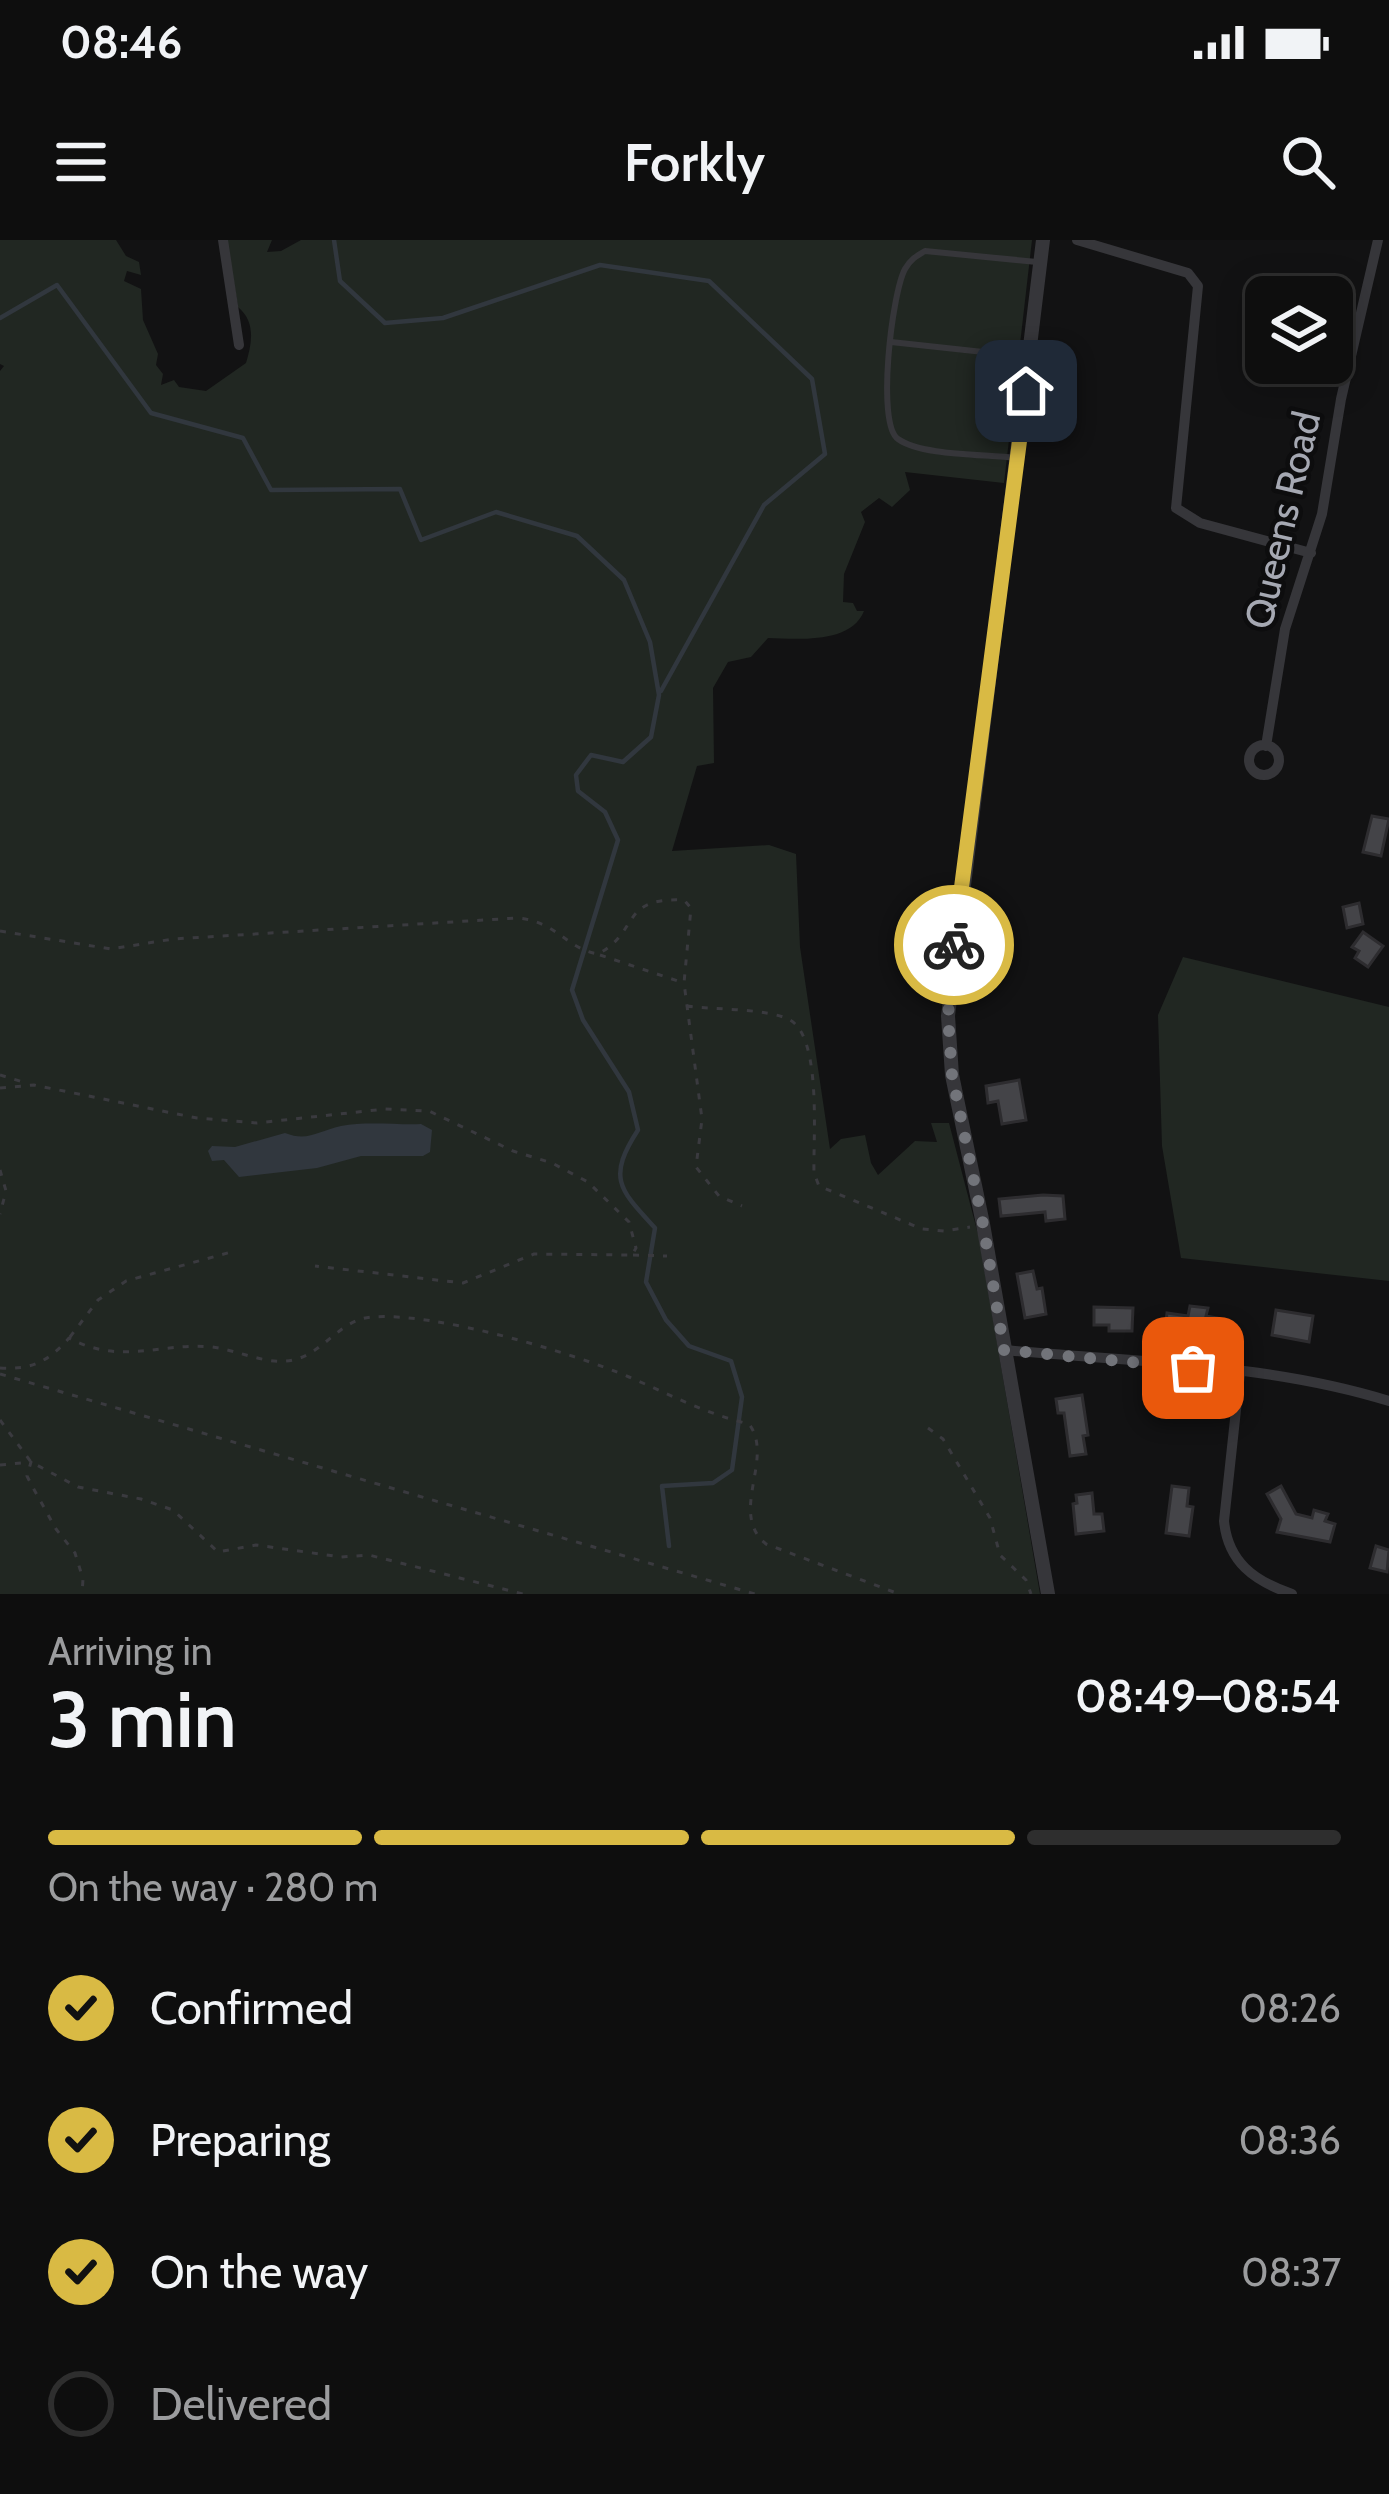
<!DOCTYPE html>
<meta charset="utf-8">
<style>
:root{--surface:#0e0e0e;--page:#171717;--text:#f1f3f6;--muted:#9b9c9e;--line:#2e2e2e;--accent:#d9ba44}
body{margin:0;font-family:Cabin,sans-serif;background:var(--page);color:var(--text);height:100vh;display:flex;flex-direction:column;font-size:45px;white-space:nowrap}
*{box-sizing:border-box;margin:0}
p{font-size:39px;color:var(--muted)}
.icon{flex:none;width:66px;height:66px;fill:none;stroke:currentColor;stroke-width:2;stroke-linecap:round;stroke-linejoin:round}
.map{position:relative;height:1354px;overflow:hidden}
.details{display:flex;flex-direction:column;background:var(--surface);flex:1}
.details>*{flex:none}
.fabs{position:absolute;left:1245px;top:36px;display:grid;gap:24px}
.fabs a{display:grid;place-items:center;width:108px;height:108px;border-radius:18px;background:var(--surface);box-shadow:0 6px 30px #0003,0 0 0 3px var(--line);font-size:60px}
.pin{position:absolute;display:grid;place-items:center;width:102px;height:102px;color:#fff;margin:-51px;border-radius:24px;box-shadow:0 6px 18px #0006}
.courier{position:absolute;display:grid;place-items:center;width:120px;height:120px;margin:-60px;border:9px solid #d9ba44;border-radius:50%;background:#fff;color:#222;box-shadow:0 3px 15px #0007}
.overview em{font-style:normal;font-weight:600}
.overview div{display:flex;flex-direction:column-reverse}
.overview{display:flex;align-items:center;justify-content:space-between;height:204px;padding:0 48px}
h1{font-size:78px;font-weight:600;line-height:90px}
.bar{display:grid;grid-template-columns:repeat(4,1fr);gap:18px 12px;align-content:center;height:144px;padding:0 48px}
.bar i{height:15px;border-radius:9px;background:var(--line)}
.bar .selected{background:var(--accent)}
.bar p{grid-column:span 4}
ol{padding:0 48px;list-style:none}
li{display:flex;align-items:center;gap:36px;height:132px}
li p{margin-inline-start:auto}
li .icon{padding:12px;border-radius:50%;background:var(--accent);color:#111;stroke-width:4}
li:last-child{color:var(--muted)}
li i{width:66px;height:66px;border:6px solid var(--line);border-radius:50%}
.status{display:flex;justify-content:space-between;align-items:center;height:84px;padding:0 60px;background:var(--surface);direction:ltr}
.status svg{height:33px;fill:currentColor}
header{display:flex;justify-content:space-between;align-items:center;height:156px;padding:0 48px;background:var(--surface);font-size:54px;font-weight:600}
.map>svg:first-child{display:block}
.green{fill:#212722}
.water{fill:#31373e}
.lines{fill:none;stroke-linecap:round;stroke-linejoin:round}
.stream{stroke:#31373e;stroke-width:4.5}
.building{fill:#444448;stroke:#2d2c2f;stroke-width:3}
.path{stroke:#3a3a3f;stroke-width:3;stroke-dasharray:6 9;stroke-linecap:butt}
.service{stroke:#36363a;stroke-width:6}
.minor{stroke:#36363a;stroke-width:10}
.tertiary{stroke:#36363a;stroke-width:14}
.done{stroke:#72747a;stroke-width:12;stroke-dasharray:0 21.6}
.route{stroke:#d9ba44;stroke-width:15}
.labels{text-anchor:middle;stroke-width:9;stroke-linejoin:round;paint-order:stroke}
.street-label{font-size:39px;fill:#a5a8b2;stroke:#0d0d0e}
</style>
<div class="status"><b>08:46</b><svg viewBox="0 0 49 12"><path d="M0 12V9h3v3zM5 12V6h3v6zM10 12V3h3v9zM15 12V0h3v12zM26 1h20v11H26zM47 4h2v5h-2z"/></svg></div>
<header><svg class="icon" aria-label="menu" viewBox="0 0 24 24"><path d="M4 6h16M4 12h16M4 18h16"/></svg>Forkly<svg class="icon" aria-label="search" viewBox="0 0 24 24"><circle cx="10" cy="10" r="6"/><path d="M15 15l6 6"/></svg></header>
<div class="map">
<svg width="1389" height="1354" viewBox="0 0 1389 1354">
<rect width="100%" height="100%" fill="#121213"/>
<path class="green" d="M0 0H116L126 16 139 22 141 35 127 31 124 41 141 49 143 80 158 114 156 125 163 134 161 145 174 140 179 147 206 151 246 123C252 103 256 82 238 67L227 0H272L267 12 281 11 301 0H1032L1004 243 905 232 910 250 892 267 879 258 861 272 865 282 844 334 843 362 853 363 857 371H864C851 404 798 399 768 398L751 417 728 422 713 448 714 523 697 526 672 611 769 605 796 614 800 707 830 909 841 899 865 895 871 923 878 935 915 901 937 902 931 883H949L979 998 1040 1354H0V131L4 126 0 124Z
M1183 717 1389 767V1041L1181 1018 1162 906 1158 775Z"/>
<path class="water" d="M421 884 432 890 430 912 423 916H361L317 928 239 937 224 920 212 921 208 911 212 906 235 907 285 893C308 902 318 891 341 886 366 881 396 885 421 884Z"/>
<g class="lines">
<path class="stream" d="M334 0 340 41 385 83 443 78 600 25 709 41 812 139 825 214 764 265 661 451
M0 78 57 45 151 173 243 198 271 250 400 249 421 300 496 272 577 296 624 340 650 402 659 455 651 497 623 522 591 515 576 535 578 551 605 572 618 600 572 750 583 780 629 852 638 890C607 938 619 949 655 988L646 1042 666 1080 689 1106 731 1121 742 1157 732 1230 713 1243 662 1246 669 1306"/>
</g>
<path class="building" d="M1372 576 1389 579 1381 616 1363 612Z
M1359 663 1363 684 1347 688 1343 667Z
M1363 692 1383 706 1368 727 1355 718 1359 711 1352 707Z
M1019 840 1026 880 1002 884 998 861 988 863 986 846Z
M1043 955 1063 956 1065 979 1046 981 1045 972 1001 976 999 959Z
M1033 1031 1037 1049 1042 1048 1046 1074 1025 1078 1017 1034Z
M1190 1066 1208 1068 1206 1076 1217 1078 1215 1095 1165 1088 1167 1073 1188 1076Z
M1094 1067 1133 1068 1132 1091H1109V1085H1094Z
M1276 1070 1313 1076 1309 1102 1272 1095Z
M1082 1155 1088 1195 1083 1196 1086 1214 1070 1216 1064 1173H1058L1056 1159Z
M1172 1246 1189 1248 1187 1266 1193 1267 1189 1296 1166 1293Z
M1281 1246 1296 1274 1312 1278 1314 1270 1328 1274 1325 1281 1335 1284 1330 1302 1277 1292 1281 1279 1267 1254Z
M1092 1253 1094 1274H1102L1104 1291 1076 1294 1073 1264 1077 1263 1076 1255Z
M1376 1306 1389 1310 1387 1332 1370 1328Z"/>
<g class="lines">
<path class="path" d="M0 691 111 709 173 699 517 678C557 681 566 709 598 714 641 691 619 657 684 660L691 668 684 743 702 879 696 927 719 956 742 966
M600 715 681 742
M687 766C714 770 768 768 790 780 822 798 813 899 814 933L819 946 922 989 944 991 970 987
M0 835 26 843
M0 848 34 845 197 878 257 883 385 869 429 871 513 911 552 923 588 942 629 982 636 1008 632 1015 534 1014 463 1043 315 1026
M0 930 6 951 0 974
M633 1015 667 1016
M70 1097 98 1060 126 1041 231 1012
M0 1128C31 1130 48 1122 69 1098 122 1126 159 1102 212 1107 238 1110 268 1126 293 1120 323 1114 340 1079 372 1077 435 1072 571 1112 629 1137 669 1154 706 1174 749 1184 775 1218 728 1273 766 1304L899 1354
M0 1134 755 1354
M0 1180 31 1222 78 1247 141 1259 173 1270 218 1312 256 1305 341 1317 369 1315 523 1354
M928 1188 943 1199 990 1278 1000 1315 1026 1340 1031 1354
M0 1225 31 1222 27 1236 31 1244 56 1289 75 1313 83 1339 82 1354"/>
<path class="service" d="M891 102 1030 117
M1016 218C987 214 921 216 898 199 876 184 892 53 905 29 910 20 916 16 925 11L1037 22"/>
<path class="minor" d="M223 0 239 105
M1077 0 1188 33 1198 46 1176 268 1200 283 1311 313
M1249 520a15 15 0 1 1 30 0a15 15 0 1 1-30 0Z
M1266 506 1285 389 1322 274 1341 159 1378 0
M1004 1110C1131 1122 1267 1123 1389 1161
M1240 1133 1224 1281C1228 1322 1254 1341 1292 1354"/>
<path class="tertiary" d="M1043 0 948 776 952 835 983 984 1048 1354"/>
</g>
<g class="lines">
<path class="done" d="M954 705 948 776 952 835 983 984 1004 1110 1193 1128"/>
<path class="route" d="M954 705 1026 151"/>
</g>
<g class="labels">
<g class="street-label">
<text transform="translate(1282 280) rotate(-77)" y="14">Queens Road</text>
</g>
</g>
</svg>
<div class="fabs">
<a><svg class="icon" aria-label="layers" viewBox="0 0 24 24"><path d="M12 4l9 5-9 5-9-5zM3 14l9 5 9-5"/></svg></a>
</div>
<div class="pin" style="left:1193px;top:1128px;background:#ea580c"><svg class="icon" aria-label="bag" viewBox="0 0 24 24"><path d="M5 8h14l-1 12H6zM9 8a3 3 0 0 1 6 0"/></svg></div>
<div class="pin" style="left:1026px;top:151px;background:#1f2937"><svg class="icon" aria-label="home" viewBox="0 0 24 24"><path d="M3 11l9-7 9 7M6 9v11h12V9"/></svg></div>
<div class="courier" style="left:954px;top:705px"><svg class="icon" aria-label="bike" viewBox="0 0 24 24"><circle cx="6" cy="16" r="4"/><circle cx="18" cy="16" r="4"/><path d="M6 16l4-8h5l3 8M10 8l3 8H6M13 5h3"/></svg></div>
</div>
<section class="details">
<div class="overview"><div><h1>3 min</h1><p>Arriving in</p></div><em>08:49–08:54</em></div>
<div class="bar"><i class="selected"></i><i class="selected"></i><i class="selected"></i><i></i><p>On the way · 280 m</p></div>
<ol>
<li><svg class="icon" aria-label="check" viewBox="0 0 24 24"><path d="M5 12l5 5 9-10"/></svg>Confirmed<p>08:26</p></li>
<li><svg class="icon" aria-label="check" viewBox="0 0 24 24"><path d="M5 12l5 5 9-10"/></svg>Preparing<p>08:36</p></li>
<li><svg class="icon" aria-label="check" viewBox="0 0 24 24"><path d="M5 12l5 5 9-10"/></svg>On the way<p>08:37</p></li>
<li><i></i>Delivered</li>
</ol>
</section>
